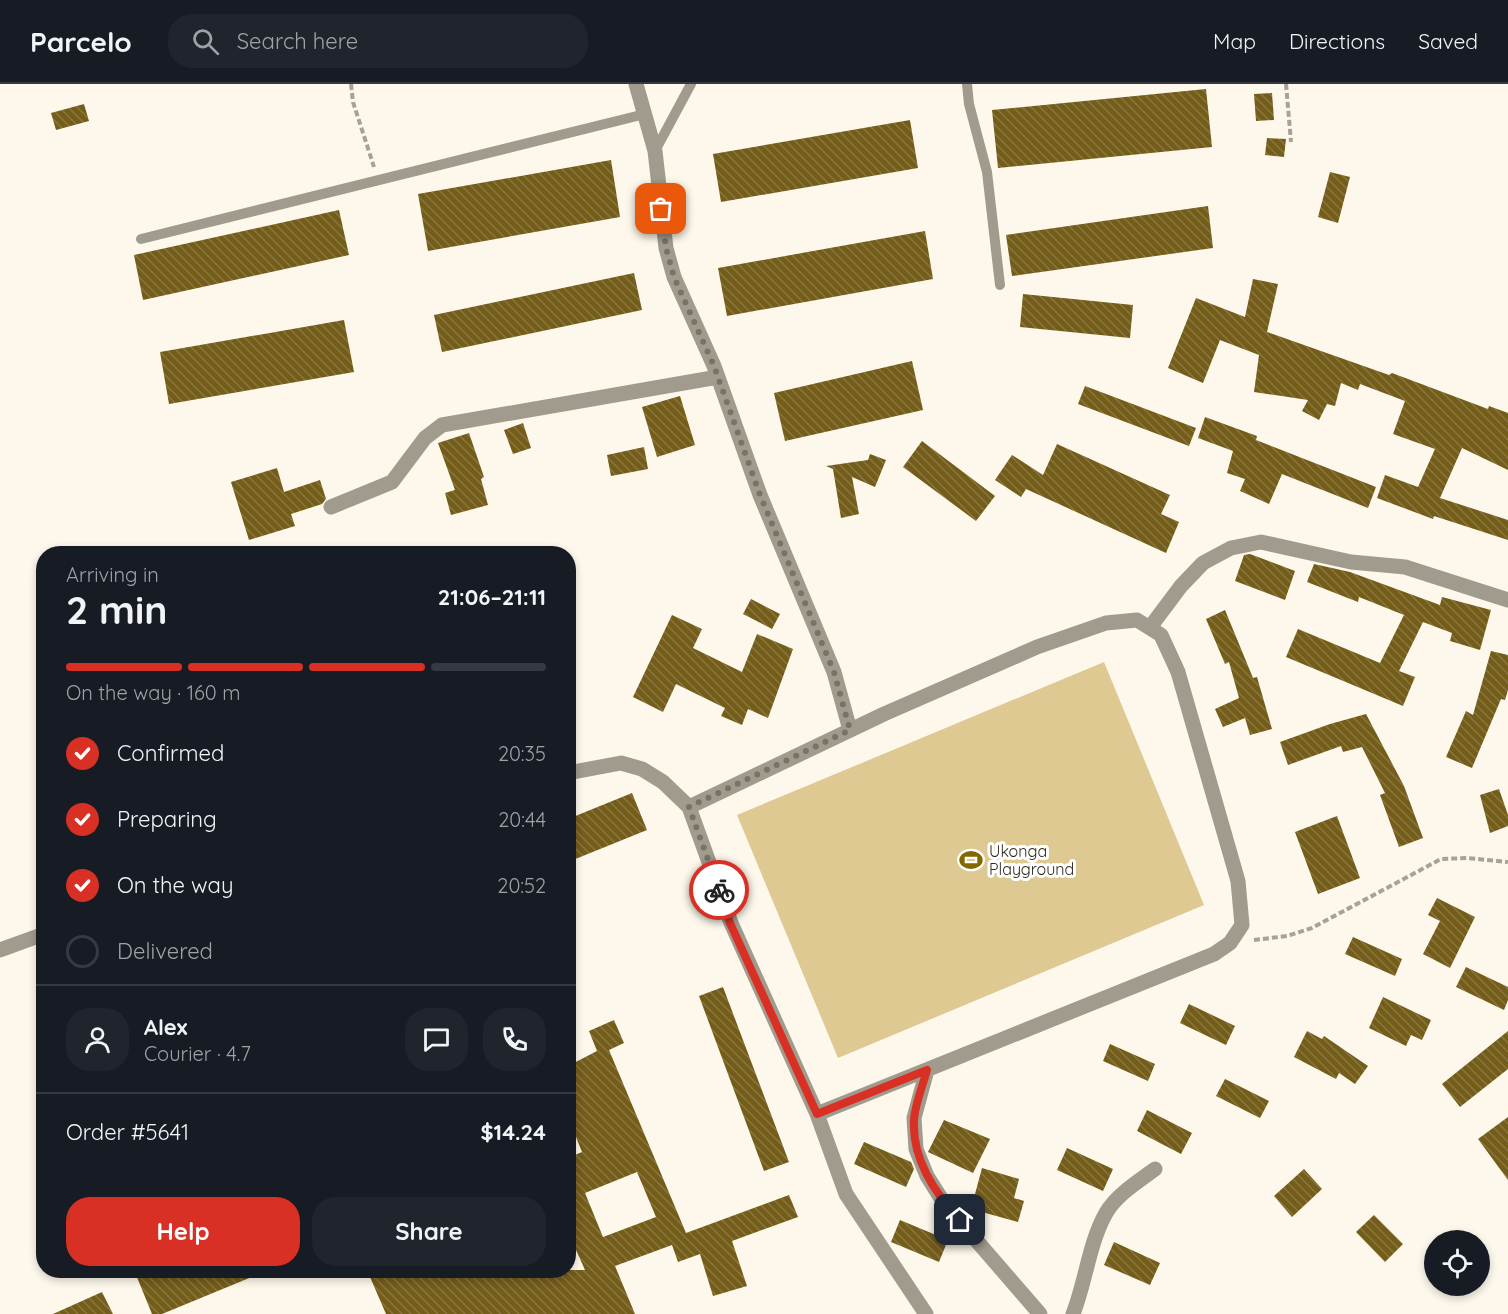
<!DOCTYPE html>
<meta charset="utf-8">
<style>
:root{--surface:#171b24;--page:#20242c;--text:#f1f3f6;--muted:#9ea1a6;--line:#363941;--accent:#d93025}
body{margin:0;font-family:Quicksand,sans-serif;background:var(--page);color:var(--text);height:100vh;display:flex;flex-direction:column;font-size:22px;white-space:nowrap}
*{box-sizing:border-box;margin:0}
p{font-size:20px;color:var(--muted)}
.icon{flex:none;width:33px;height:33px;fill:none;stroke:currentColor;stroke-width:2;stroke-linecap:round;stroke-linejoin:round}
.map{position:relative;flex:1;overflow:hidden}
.sheet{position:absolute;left:36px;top:462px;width:540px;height:732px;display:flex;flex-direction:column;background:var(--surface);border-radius:24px;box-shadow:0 3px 9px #0003}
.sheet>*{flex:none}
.fabs{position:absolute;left:1424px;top:1146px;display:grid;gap:12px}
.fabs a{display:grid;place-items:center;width:66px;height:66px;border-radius:50%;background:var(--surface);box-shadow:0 3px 9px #0003;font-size:30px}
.pin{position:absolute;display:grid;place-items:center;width:51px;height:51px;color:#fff;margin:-26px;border-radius:12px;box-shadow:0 3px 9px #0006}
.courier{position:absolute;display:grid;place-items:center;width:60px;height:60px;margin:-30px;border:4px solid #d93025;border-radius:50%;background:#fff;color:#222;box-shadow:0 2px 8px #0007}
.overview em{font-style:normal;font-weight:800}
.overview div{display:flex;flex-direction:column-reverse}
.overview{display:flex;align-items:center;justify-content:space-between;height:102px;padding:0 30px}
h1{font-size:39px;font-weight:800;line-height:45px}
.bar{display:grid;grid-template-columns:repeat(4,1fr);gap:9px 6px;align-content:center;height:72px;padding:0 30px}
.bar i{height:8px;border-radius:4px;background:var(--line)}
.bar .active{background:var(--accent)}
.bar p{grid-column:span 4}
.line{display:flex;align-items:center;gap:15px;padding:0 30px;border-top:2px solid var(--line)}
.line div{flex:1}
.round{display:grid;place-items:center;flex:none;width:63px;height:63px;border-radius:24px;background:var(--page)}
ol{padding:0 30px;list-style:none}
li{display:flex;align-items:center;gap:18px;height:66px}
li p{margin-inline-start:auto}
li .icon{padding:6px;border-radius:50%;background:var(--accent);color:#fff;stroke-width:4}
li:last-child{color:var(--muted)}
li i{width:33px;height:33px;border:3px solid var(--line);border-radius:50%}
.cta{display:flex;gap:12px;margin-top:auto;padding:12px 30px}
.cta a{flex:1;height:69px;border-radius:24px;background:var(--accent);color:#fff;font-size:24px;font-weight:800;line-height:69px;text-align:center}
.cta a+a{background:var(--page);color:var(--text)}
header{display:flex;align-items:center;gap:36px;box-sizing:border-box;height:84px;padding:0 30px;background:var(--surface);border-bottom:2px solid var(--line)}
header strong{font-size:28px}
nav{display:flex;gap:33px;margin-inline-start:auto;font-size:21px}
.search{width:420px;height:54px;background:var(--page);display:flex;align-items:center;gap:15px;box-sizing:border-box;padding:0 21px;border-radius:24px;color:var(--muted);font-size:22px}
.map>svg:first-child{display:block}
.green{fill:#dec993}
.building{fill:url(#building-back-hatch);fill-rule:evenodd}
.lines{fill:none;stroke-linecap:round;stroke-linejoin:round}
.path{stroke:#a7a295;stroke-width:4;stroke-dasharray:6 3;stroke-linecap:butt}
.service{stroke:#a19b8e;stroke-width:10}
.minor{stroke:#a19b8e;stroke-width:15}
.done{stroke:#787366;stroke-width:6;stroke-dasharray:0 10.8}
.route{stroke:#d93025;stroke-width:8}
.labels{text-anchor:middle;stroke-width:6;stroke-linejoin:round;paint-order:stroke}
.poi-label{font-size:16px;fill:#302b1e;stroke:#fff;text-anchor:start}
</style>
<header>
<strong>Parcelo</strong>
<div class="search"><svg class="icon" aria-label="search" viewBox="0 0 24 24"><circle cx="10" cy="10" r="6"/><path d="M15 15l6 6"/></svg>Search here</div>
<nav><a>Map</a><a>Directions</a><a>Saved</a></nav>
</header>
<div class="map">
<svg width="1508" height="1230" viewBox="0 0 1508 1230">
<defs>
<pattern id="building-back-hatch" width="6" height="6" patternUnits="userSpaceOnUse" patternTransform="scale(1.5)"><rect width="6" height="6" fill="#745c19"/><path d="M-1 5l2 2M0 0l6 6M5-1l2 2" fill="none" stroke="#877542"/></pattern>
</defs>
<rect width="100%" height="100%" fill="#fdf8eb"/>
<path class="green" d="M1104 578 1204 821 838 974 737 731Z"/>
<path class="building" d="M1206 5 1212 63 998 84 992 26Z
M1272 9 1274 36 1256 37 1254 10Z
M84 20 89 37 56 46 51 29Z
M910 36 918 84 721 118 713 70Z
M1267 54 1286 55 1284 73 1265 71Z
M611 76 620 133 428 167 418 110Z
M1330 88 1350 93 1338 139 1318 133Z
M1208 122 1213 164 1012 192 1006 151Z
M339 126 349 171 143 216 134 171Z
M925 147 933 195 727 232 718 184Z
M634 189 642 226 442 268 434 231Z
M1253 195 1278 200 1267 248 1389 291 1392 289 1488 325 1489 322 1508 329V386L1462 364 1440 414 1508 436V456L1434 432 1433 435 1377 414 1385 391 1418 403 1435 365 1393 350 1405 317 1360 300 1358 306 1341 299 1335 322 1327 320 1319 336 1302 327 1308 316 1254 308 1259 271 1220 256 1203 299 1168 284 1196 214 1245 233Z
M1023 210 1133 221 1130 254 1020 243Z
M344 236 354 288 169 320 160 268Z
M912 277 923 326 785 357 774 309Z
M1085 302 1196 344 1189 362 1078 320Z
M680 312 695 361 657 373 642 323Z
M1205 333 1257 352 1256 356 1376 403 1368 424 1282 390 1269 420 1240 407 1245 395 1227 389 1233 367 1198 354Z
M523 339 531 364 513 370 504 346Z
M469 349 484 393 481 395 488 421 451 431 445 409 455 406 438 359Z
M922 357 995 412 976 437 903 383Z
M1057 360 1170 411 1161 430 1179 438 1166 469 1026 405 1021 413 995 396 1012 371 1043 391Z
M644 363 648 385 611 392 607 371Z
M870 370 886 376 875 403 852 393 859 430 841 434 833 385 826 382 868 376Z
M277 384 284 408 320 396 326 415 322 420 291 430 295 442 249 456 231 398Z
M1250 470 1295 487 1285 516 1235 497 1244 471Z
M1314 480 1350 488 1440 521 1442 513 1491 526 1480 566 1450 557 1452 549 1423 538 1399 587 1415 593 1403 622 1286 573 1298 545 1380 579 1404 531 1359 513 1358 518 1307 498Z
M751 515 780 530 772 545 743 530Z
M1225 526 1253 594 1257 593 1272 645 1250 651 1245 634 1223 643 1215 625 1239 614 1229 578 1225 580 1206 535Z
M672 531 702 545 693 564 742 588 757 550 793 565 768 634 748 625 742 641 721 632 725 624 676 600 663 628 633 613Z
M1491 567 1508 571V606L1505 616 1501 615 1472 684 1446 673 1466 627 1473 631Z
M1366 630 1404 702 1423 754 1399 763 1380 711 1385 709 1362 663 1343 668 1341 662 1288 681 1280 658 1330 640Z
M1499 705 1508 731V742L1490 749 1480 711Z
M632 709 647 746 568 778V735Z
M1337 732 1360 794 1318 810 1295 748Z
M1437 814 1475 833 1450 884 1423 870 1440 837 1428 831Z
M1353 853 1402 875 1395 892 1345 870Z
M1466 883 1508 903V916L1504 926 1456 903Z
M723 903 789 1078 764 1087 699 912Z
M1383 913 1431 936 1422 956 1411 951 1406 962 1369 944Z
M1189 920 1235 942 1226 961 1180 939Z
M614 936 624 959 609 966 686 1149 789 1111 798 1133 732 1157 747 1202 713 1212 700 1170 678 1178 672 1161 615 1182 635 1230H386L367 1186H585L568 1148V1071L570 1073 582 1068 568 1033V982L597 967 589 947ZM637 1088 656 1133 603 1153 585 1109Z
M1307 947 1322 955 1324 952 1368 982 1355 1000 1339 989 1336 995 1294 973Z
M1508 947V985L1460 1023 1442 1000Z
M1110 960 1155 980 1148 997 1103 977Z
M1225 995 1269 1017 1260 1034 1216 1012Z
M1147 1026 1192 1049 1181 1070 1137 1047Z
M1508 1033V1096L1478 1055Z
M944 1036 990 1055 973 1089 928 1068Z
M864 1058 911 1078 914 1085 906 1103 854 1080Z
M1067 1064 1113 1085 1103 1107 1057 1086Z
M982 1084 1019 1095 1014 1114 1024 1117 1018 1138 971 1125Z
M1304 1085 1322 1105 1292 1133 1274 1112Z
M1374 1131 1403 1160 1385 1178 1356 1148Z
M900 1136 948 1156 939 1178 891 1158Z
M1114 1158 1160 1179 1150 1201 1104 1181Z
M134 1186H170L173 1193 188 1186 266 1187 162 1230H152Z
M102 1208 113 1230H53Z"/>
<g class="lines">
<path class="path" d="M351 0 353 18 374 83
M1286 0 1291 58
M1254 856 1287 852 1312 844 1441 775 1467 774 1508 778"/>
<path class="service" d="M967 0 969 20 987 88 1000 201
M655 67 691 0
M141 155 645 30"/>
<path class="minor" d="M636 0 655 67 666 164 674 193 714 282 760 411 834 588 850 646
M331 423 392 398 425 354 442 341 718 293
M1151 542 1181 502 1203 479 1231 464 1261 458 1351 478 1405 483 1508 516
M568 689 621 679 642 685 663 698 689 723 731 839 817 1030 846 1110 926 1230
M689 723 884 630 1037 563 1106 539 1137 536 1161 551 1178 588 1238 797 1242 841 1230 859 1214 870 817 1030
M0 866 44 850
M927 986 914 1034 916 1065 927 1092 944 1119 1040 1230
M1073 1230C1086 1197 1089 1159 1106 1129 1116 1111 1139 1097 1155 1085"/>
</g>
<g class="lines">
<path class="done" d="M661 125 666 164 674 193 714 282 760 411 834 588 850 646 689 723 719 806"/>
<path class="route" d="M719 806 730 839 817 1030 927 986C923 1001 915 1020 914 1036 912 1075 934 1108 960 1136"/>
</g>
<defs>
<g id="stadium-bare" transform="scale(1.8)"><path d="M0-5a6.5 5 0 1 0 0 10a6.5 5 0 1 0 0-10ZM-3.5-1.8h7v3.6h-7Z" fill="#856700" stroke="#fff" stroke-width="2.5" paint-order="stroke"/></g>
</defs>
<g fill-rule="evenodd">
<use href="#stadium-bare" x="971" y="776"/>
</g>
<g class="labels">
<g class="poi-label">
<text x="989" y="773">Ukonga<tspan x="989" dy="18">Playground</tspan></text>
</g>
</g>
</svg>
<div class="fabs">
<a><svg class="icon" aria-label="locate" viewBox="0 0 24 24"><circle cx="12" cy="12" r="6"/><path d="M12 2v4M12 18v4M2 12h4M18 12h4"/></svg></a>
</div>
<div class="pin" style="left:661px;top:125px;background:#ea580c"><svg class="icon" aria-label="bag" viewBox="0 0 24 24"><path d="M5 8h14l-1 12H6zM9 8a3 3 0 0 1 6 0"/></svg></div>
<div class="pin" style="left:960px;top:1136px;background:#1f2937"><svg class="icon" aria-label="home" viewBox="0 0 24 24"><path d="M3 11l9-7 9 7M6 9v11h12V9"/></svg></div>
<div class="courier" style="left:719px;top:806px"><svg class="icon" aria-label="bike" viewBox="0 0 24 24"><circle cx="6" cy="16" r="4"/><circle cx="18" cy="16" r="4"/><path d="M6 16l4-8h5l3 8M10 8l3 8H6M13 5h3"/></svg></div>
<section class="sheet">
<div class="overview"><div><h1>2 min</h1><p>Arriving in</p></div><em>21:06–21:11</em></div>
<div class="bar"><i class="active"></i><i class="active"></i><i class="active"></i><i></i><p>On the way · 160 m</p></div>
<ol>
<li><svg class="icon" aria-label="check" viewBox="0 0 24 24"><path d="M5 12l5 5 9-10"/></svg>Confirmed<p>20:35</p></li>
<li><svg class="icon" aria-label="check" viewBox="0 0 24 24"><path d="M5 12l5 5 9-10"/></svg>Preparing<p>20:44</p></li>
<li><svg class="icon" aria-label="check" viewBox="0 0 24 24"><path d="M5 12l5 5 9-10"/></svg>On the way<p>20:52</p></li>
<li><i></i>Delivered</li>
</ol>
<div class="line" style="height:108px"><a class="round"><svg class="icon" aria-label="person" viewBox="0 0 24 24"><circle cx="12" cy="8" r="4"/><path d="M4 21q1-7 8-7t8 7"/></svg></a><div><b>Alex</b><p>Courier · 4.7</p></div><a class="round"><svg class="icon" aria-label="chat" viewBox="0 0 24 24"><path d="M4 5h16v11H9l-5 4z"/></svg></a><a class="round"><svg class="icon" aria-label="phone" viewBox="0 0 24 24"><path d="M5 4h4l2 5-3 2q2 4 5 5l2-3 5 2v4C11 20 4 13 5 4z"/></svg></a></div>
<div class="line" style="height:78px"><div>Order #5641</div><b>$14.24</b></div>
<div class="cta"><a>Help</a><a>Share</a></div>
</section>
</div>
